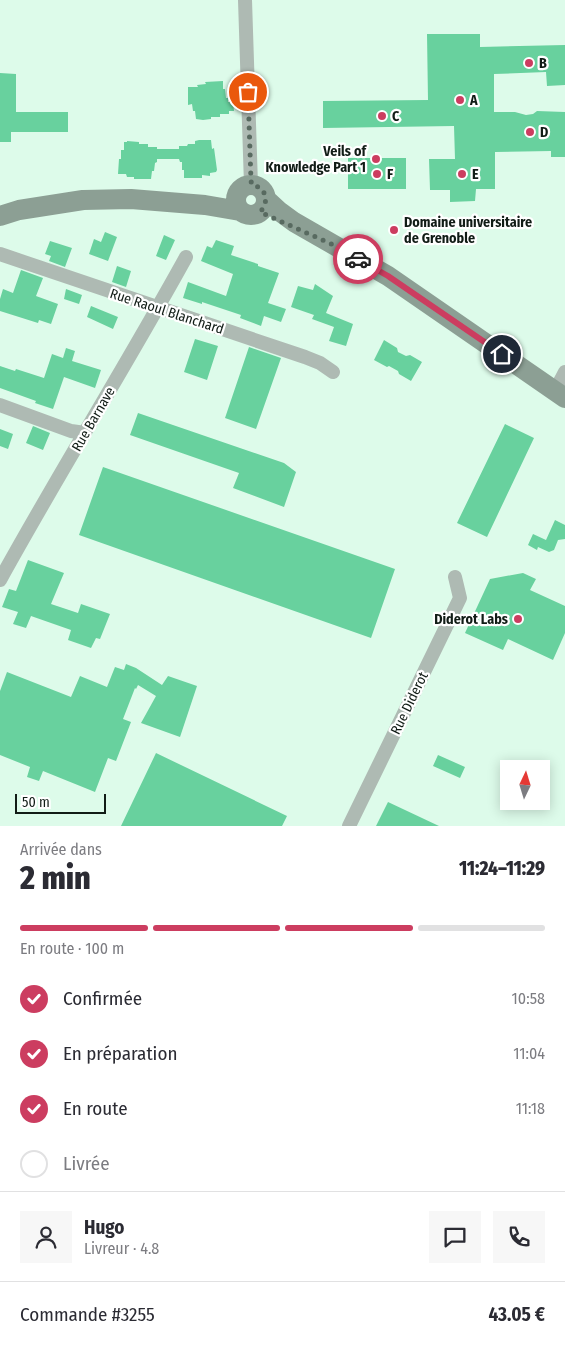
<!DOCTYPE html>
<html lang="fr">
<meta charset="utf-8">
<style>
:root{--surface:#fff;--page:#f7f7f7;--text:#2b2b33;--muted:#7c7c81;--line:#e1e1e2;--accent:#cc3d60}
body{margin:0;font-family:"Fira Sans Condensed",sans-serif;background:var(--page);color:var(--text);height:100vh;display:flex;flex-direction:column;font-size:19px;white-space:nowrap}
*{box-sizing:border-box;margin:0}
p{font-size:16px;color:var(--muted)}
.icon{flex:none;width:28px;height:28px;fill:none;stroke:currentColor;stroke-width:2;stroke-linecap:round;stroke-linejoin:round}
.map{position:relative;height:826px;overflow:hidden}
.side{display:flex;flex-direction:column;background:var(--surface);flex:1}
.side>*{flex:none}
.needle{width:32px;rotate:4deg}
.controls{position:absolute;left:500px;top:760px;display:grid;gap:10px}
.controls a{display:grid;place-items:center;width:50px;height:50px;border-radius:0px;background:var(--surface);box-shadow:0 2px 12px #0003;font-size:25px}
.scale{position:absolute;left:15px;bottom:12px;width:91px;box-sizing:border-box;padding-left:5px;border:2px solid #111c16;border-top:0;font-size:14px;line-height:18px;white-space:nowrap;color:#111c16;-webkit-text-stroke:4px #fff;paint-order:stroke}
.pin{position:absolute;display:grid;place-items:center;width:42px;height:42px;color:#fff;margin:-21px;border:2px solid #fff;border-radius:50%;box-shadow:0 1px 5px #0007}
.courier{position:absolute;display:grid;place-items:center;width:50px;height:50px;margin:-25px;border:4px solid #cc3d60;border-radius:50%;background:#fff;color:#222;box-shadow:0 1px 6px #0007}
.overview em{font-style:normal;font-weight:800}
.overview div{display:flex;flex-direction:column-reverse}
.overview{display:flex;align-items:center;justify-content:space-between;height:85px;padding:0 20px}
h1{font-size:32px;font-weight:800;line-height:38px}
.bar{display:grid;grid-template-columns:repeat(4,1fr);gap:8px 5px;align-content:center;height:60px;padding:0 20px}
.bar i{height:6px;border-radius:4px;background:var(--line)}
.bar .current{background:var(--accent)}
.bar p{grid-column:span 4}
.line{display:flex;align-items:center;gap:12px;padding:0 20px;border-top:1px solid var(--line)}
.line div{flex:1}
.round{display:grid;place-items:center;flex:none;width:52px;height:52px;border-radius:0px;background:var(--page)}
ol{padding:0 20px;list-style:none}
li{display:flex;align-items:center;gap:15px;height:55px}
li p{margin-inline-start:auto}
li .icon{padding:5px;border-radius:50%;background:var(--accent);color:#fff;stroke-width:4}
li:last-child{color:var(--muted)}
li i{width:28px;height:28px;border:2px solid var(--line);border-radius:50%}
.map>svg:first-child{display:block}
.building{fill:#68d19e}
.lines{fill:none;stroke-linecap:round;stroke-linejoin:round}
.street{stroke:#aebab3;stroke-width:14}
.secondary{stroke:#8c9f94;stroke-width:20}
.done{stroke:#586a60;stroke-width:5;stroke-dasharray:0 9}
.route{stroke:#cc3d60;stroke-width:6}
.poi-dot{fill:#cc3d60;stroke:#fff;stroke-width:2}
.labels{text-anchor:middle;stroke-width:4.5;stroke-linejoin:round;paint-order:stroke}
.poi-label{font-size:14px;font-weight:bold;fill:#111c16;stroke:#fff;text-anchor:start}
.street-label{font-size:14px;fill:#111c16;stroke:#fff}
</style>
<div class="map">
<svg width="565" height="826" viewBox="0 0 565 826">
<rect width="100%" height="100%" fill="#ddfbea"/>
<path class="building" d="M427 34H480V47L565 45V85L547 86 546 72 494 74V112H515L526 115 533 114 537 111 565 112V157H551V151L495 152V189H476L475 201 450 202V190H430L429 159H455L454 126 323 128V101L428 100Z
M0 73 16 74V112H68V132H11V142H0Z
M223 81V89H225L226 98H228V102H233L234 111H229V114H220V117H211V119L203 120 196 119 195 111H193L192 104 188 105V87H198L197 85 206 84 205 82Z
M199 140H211L212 149 214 148 217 170 216 172 210 173V176L202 175V178H184V170H182V162H180L179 159H157V162L155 163 154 171H152L151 179H134V177H127L126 174H118L119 159H121V150H124V142H127V141L139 142V144H148V147H157V149H179V146H187L188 144H195V141Z
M348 158H406V189H348Z
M105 232 117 237 108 261 89 254 94 239 101 242Z
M164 235 175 240 166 260 156 256Z
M216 240 234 246 231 255 258 264V266L279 273 268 303 286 309 281 322 264 316 261 326 240 318 241 315 202 302V304L183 298 188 282 226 296 233 274 201 261 207 246 212 248Z
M50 241 72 248 65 267 49 261 51 256 45 254Z
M117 266 131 271 126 287 112 282Z
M21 270 43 278 36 296 58 304 51 324 39 320 38 323 0 311V299L3 289 13 293Z
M315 284 333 296 326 313 353 324 346 346 329 341 334 327 312 319 314 315 291 307 298 286 313 290Z
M66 289 82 295 79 304 64 299Z
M91 306 118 317 113 329 87 317Z
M195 339 218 346 207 380 184 372Z
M384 340 397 348 398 352 406 356 410 355 422 362 411 381 399 374 398 371 389 366 387 367 374 360Z
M249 347 281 358 256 429 225 418Z
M66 348 75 351 72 361 101 370 95 388 64 377 53 409 35 403 36 401 0 388V366L15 371 16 369 44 378 52 354 63 358Z
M138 413 284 463 296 472 284 507 233 488 239 473 130 435Z
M505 424 534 438 487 537 457 523Z
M33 426 50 433 43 450 26 443Z
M0 429 13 434 8 449 0 446Z
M103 467 395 569 371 638 79 535Z
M555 520 565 525V539L558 540 554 550 549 552 538 547 537 550 528 545 533 534 546 540Z
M28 560 64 573 51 604 78 613 81 604 110 614 100 639 96 638 91 648 68 640 71 630 31 616 26 628 13 624 18 612 2 607 9 589 16 591Z
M523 573 536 579 530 590 565 606V633L553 660 508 639 503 650 465 633 490 579Z
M126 664 136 668 162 685 168 676 197 686 180 737 141 723 156 696 138 685 136 689 135 688 123 719 131 722 116 761 108 758 95 792 43 771 39 781 27 777 30 767 0 755V691L7 672 71 697 80 676 107 687 115 667 124 670Z
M156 753 287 816 282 826H121Z
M438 755 465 767 460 778 433 766Z
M388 802 439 826H376Z"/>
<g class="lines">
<path class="street" d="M245 0 251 185
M0 254 305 357 320 363 333 372
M555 391 565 372
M0 405 71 431 85 433
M0 580C60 471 126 366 186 257
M349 826 445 629 460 598 455 577"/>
<path class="secondary" d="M236 200a15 15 0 1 1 30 0a15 15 0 1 1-30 0Z
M266 199 279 211 294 222 388 276 565 398
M0 216 19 210 83 200 131 199 205 205 240 211"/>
</g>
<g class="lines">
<path class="done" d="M248 92 251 181 252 185C266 187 270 202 260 212L338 247 358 259"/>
<path class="route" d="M358 259 388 276 502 354"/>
</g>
<g class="poi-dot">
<circle cx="529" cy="63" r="5"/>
<circle cx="460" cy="100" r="5"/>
<circle cx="382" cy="116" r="5"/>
<circle cx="530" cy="132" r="5"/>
<circle cx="376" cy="159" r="5"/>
<circle cx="377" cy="174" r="5"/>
<circle cx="462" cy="174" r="5"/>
<circle cx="394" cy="230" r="5"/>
<circle cx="518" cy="619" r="5"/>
</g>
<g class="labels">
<g class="poi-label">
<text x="539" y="68">B</text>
<text x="470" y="105">A</text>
<text x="392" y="121">C</text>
<text x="540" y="137">D</text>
<text x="366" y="156" text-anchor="end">Veils of<tspan x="366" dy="16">Knowledge Part 1</tspan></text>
<text x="387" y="179">F</text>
<text x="472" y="179">E</text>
<text x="404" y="227">Domaine universitaire<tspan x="404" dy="16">de Grenoble</tspan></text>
<text x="508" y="624" text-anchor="end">Diderot Labs</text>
</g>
<g class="street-label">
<text transform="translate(167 311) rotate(18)" y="5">Rue Raoul Blanchard</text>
<text transform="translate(93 419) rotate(-60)" y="5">Rue Barnave</text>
<text transform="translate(409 703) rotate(-64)" y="5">Rue Diderot</text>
</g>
</g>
</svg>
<div class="controls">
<a><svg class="needle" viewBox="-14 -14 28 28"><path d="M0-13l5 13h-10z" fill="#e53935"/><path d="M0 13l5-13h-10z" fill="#7c7c81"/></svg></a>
</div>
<div class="scale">50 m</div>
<div class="pin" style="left:248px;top:92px;background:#ea580c"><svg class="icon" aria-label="bag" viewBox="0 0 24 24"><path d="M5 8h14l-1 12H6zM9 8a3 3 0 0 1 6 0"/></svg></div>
<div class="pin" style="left:502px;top:354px;background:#1f2937"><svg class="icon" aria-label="home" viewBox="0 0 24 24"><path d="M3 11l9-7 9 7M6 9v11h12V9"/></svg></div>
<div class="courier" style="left:358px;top:259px"><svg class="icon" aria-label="car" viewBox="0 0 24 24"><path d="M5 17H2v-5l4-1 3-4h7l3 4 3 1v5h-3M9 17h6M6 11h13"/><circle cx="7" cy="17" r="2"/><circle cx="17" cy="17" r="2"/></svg></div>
</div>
<section class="side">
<div class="overview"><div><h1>2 min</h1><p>Arrivée dans</p></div><em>11:24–11:29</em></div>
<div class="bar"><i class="current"></i><i class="current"></i><i class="current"></i><i></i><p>En route · 100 m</p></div>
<ol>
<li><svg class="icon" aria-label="check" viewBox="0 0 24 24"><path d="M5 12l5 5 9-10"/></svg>Confirmée<p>10:58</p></li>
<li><svg class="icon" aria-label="check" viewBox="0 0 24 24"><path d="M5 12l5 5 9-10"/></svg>En préparation<p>11:04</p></li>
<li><svg class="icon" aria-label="check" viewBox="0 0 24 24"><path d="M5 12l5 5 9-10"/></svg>En route<p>11:18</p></li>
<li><i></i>Livrée</li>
</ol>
<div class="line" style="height:90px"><a class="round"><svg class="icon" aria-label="person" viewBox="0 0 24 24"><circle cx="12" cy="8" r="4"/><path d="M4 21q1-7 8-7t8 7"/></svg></a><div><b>Hugo</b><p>Livreur · 4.8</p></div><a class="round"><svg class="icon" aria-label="chat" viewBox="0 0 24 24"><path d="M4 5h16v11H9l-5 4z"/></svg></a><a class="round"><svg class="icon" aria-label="phone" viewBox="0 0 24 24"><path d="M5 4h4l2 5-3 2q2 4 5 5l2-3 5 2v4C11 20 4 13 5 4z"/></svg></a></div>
<div class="line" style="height:65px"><div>Commande #3255</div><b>43.05 €</b></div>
</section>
